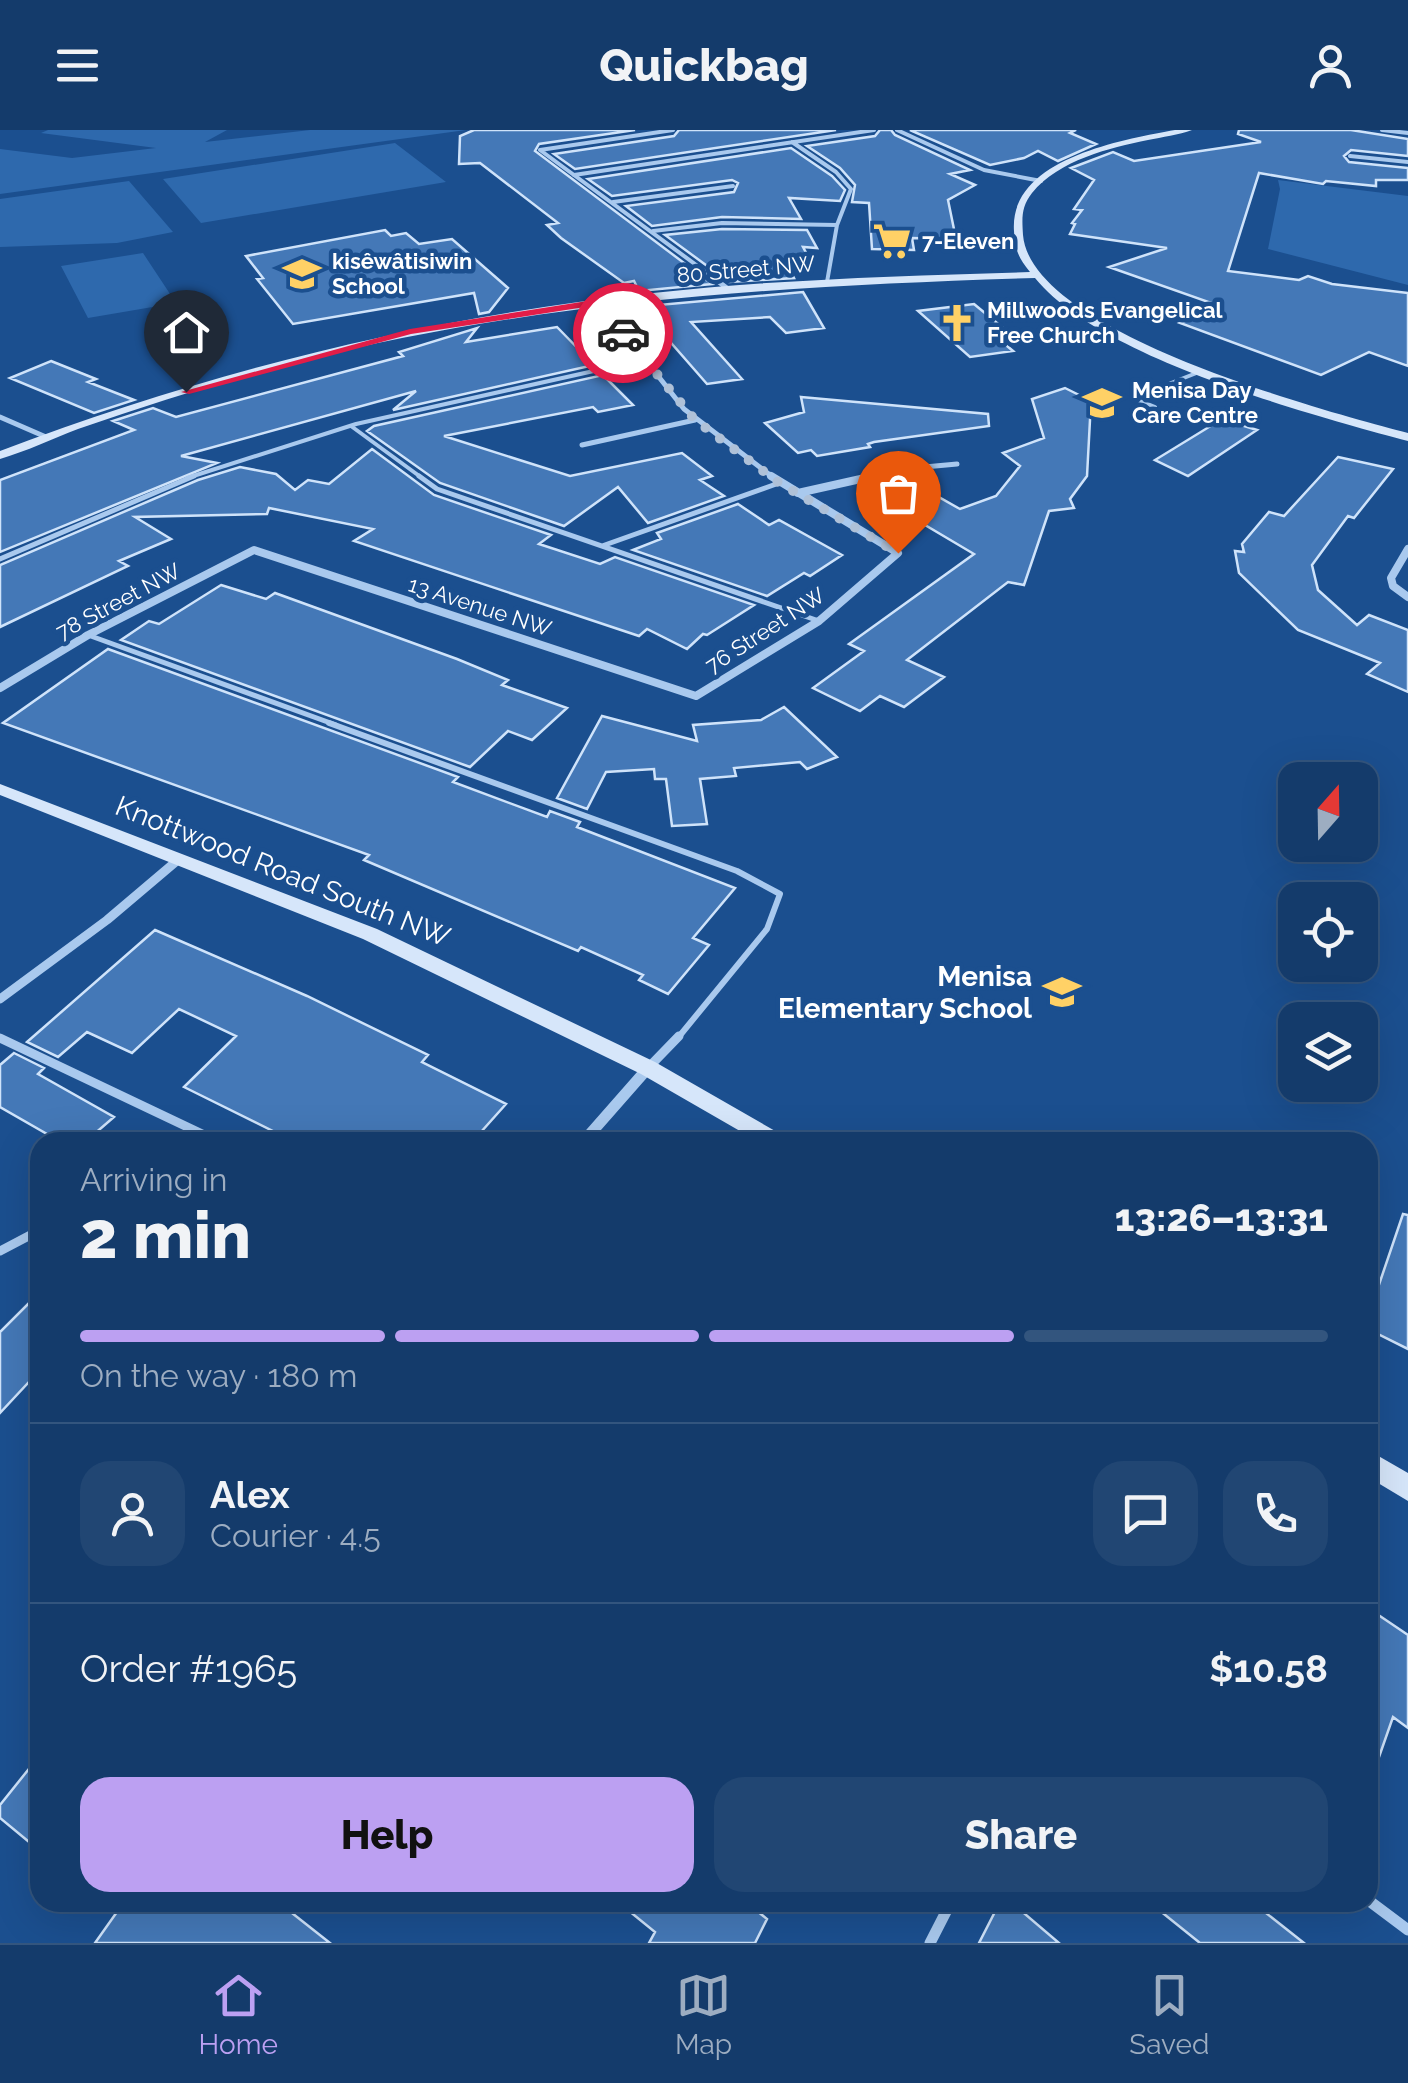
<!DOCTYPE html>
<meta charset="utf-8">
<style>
:root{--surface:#143b6b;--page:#214673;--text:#f1f3f6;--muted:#9dadc1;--line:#33557e;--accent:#bca0f2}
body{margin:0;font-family:Raleway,sans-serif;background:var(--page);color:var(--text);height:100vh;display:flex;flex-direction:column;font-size:38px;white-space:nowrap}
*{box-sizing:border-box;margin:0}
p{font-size:32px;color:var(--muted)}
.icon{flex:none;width:55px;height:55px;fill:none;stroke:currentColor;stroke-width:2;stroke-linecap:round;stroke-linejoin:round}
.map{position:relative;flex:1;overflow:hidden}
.panel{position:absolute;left:30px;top:1002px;width:1348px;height:780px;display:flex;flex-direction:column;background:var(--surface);border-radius:30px;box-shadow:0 10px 40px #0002,0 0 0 2px var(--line)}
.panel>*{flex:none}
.needle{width:65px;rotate:20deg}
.fabs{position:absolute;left:1278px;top:632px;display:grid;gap:20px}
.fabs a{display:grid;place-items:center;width:100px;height:100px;border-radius:20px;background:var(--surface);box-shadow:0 10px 40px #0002,0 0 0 2px var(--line);font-size:50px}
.pin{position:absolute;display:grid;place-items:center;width:85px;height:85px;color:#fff;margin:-102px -42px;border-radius:50% 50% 50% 0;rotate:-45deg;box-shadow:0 0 10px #0007}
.pin .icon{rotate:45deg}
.courier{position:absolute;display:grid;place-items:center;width:100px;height:100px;margin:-50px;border:8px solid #e11d48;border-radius:50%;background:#fff;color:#222;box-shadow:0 2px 12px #0007}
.summary em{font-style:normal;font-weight:800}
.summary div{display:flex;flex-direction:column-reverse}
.summary{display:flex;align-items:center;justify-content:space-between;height:170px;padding:0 50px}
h1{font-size:65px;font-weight:800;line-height:75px}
.bar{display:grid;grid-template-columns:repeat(4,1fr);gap:15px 10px;align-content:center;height:120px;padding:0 50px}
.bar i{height:12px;border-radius:8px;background:var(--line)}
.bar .active{background:var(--accent)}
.bar p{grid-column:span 4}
.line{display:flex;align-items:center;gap:25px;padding:0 50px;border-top:2px solid var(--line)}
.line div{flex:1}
.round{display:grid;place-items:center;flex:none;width:105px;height:105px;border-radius:30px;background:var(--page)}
.action{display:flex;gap:20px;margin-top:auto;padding:20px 50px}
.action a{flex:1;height:115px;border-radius:30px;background:var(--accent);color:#111;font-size:40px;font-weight:800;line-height:115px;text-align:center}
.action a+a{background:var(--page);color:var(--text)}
header{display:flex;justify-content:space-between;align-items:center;height:130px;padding:0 50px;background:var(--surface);font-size:45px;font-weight:800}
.tabs{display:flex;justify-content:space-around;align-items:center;height:140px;border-top:2px solid var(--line);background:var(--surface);font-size:28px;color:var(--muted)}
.tabs a{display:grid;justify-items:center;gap:5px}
.tabs .active{color:var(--accent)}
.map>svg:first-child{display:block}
.green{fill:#2e69ad}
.building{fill:#4478b7;stroke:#cfe3fa;stroke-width:2.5}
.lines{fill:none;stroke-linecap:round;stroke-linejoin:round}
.lane-far4{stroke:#a9c9ee;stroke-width:4}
.lane-far3{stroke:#a9c9ee;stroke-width:5}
.lane-far2{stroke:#a9c9ee;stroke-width:6}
.lane-far1{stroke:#a9c9ee;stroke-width:9}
.lane{stroke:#a9c9ee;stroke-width:11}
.street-far4{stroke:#a9c9ee;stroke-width:4}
.street-far3{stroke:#a9c9ee;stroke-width:5}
.street-far2{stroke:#a9c9ee;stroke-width:8}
.street-far1{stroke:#a9c9ee;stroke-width:9}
.street{stroke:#a9c9ee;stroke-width:11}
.secondary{fill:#d6e6fa;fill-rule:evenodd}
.route{fill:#e11d48}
.done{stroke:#afc1d8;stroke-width:10;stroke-dasharray:0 18}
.labels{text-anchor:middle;stroke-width:9;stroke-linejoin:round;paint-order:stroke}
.far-poi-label{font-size:22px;font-weight:bold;fill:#fff;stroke:#1b4f8f;text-anchor:start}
.far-street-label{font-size:22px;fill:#fff;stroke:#1b4f8f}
.street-label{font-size:28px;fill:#fff;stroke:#1b4f8f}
.poi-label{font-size:28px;font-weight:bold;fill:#fff;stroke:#1b4f8f;text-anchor:end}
</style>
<header><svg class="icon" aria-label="menu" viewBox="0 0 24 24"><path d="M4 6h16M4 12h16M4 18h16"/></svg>Quickbag<svg class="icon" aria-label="person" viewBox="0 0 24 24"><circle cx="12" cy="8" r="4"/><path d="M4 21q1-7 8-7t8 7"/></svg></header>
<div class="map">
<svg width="1408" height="1813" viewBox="0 0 1408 1813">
<rect width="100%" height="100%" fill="#1b4f8f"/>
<path class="green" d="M48 0H227L205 12 310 0H466L0 64V19L72 28 156 18 41 3Z
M395 13 446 52 201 93 163 49Z
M1278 50 1408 66V155L1268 119 1280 59Z
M129 51 173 102 117 113 0 117V69Z
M143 123 176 173 88 188 61 136Z"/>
<path class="building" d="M474 0H635L539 14 535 21 712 154 639 161 634 151 624 153 561 108 547 95 558 93 480 33 459 34 460 6Z
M679 0H836L575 39 554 24 674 6Z
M880 0H891L895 5 970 40 950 44 975 55 948 70 956 109 912 108 914 120 872 119 869 73 852 72 855 55 840 38 807 16 875 6Z
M910 0H1076L1070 3 1096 14 1058 31 1038 21 1024 28 990 35Z
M1239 0H1351L1408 9V26L1351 20 1344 26 1349 32 1408 38V50H1376V56L1326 51 1323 54 1259 43 1228 141 1299 150 1308 146 1332 154 1408 163V236L1369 222 1321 245 1180 193 1220 176 1109 137 1167 118 1070 104 1075 94 1072 93 1082 80 1074 79 1094 50 1071 38 1113 22 1134 31 1261 12 1238 4Z
M791 18 832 46 845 60 840 71 789 68 801 89 722 87 652 96 626 76 734 62 738 53 732 50 612 66 588 49Z
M722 99 807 100 817 118 803 117 810 130 792 131 797 140H790L794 148 729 152 665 105Z
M385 100 391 106 406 103 419 114 452 109 508 158 489 182 479 184 474 163 293 194 257 149 263 148 246 126Z
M803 162 824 198 786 203 770 187 691 192 742 249 707 254 659 199 647 176Z
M974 174 1009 203 994 205 1013 221 970 227 918 181Z
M557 197 594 235 393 280 416 261 181 326 217 333 0 422V350L134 300 113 291 153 278 176 287 403 226 399 222 477 198 466 212Z
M51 231 96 249 88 252 134 270 94 283 10 248Z
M603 245 633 275 598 282 593 277 444 306 570 346 682 323 712 346 700 350 724 366 648 393 618 357 564 396 440 353 367 301 374 296Z
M1065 258 1091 271 1087 346 1070 369 1074 378 1049 381 1024 455 1008 452 907 530 944 547 904 577 880 566 860 581 813 558 864 521 849 514 974 424 898 379 935 365 960 379 996 366 1020 336 1003 323 1044 308 1032 269Z
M801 267 988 284 989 296 874 312 868 314 870 317 817 326 811 320 798 323 765 293 804 282Z
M1222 289 1257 300 1188 346 1155 330Z
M372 319 434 365 551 405 539 414 600 434 615 427 754 475 707 505 703 504 687 519 647 499 639 506 354 411 373 399 269 378 267 384 135 387 171 409 119 431 128 436 0 497V435L198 350 240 337 276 344 295 360 308 350 329 354Z
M1338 327 1393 339 1354 388 1348 386 1312 435 1318 460 1357 495 1369 485 1408 500V562L1367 544 1380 533 1298 500 1239 443 1235 421 1244 422 1242 414 1269 382 1284 386Z
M738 374 769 395 779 390 842 425 810 446 804 443 767 466 633 420 661 409 657 403Z
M221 455 266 469 275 463 457 529 508 550 502 555 567 578 532 610 508 601 470 637 121 510 149 491 159 494Z
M108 519 458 647 453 652 547 687 550 681 580 692 577 697 735 758 693 808 709 815 668 864 639 850 643 845 581 817 578 821 364 730 369 725 3 593Z
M784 577 837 627 807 639 800 632 734 638 736 646 700 649 707 694 672 696 666 649H655L654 639 606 642 587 679 557 668 602 586 697 611 693 595 761 590Z
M155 800 307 866 428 925 422 932 506 974 472 1012H295L184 957 236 906 179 879 132 923 87 902 58 927 27 912Z
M14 923 44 938 38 944 114 987 85 1012H61L0 977V935Z
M1403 1084 1408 1085V1219L1368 1199V1187Z
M40 1162V1240L0 1283V1202Z
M1368 1478 1408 1505V1598L1393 1587 1372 1647 1368 1646Z
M40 1625V1721L0 1688V1675Z
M124 1772H278L330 1813H95Z
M618 1772H746L767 1789 755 1813H649L655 1802Z
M1000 1772H1011L1059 1813H979Z
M1149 1772H1252L1304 1813H1200Z"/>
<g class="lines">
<path class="lane-far4" d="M1382 0 1408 3
M574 45 874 0
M653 101 722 93 837 95 851 59 836 42 792 12
M827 152 837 95
M1155 277 1133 268 1199 242
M351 296 422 348
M187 348 356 294 643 230"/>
<path class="lane-far3" d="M419 346 437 359 819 491
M602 416 779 353
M0 429 194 346
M88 505 336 595"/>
<path class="lane-far2" d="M329 593 737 741 780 764 767 799 677 909"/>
<path class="lane-far1" d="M0 908 219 1012
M648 938 679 906
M0 1121 40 1100"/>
<path class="lane" d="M1368 1770 1408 1800
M930 1813 951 1772"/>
<path class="street-far4" d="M897 0 984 40 1041 51
M540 20 722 154
M540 20 673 0
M1350 26 1408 32
M613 72 733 56"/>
<path class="street-far3" d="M719 152 728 159
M600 172 684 279 774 348
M0 287 46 307
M582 315 695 290
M863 348 903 339 957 334"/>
<path class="street-far2" d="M798 363 874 346
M1408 419 1391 448 1393 456 1408 467
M0 558 88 505 254 420 696 566 819 491 898 423 771 346"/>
<path class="street-far1" d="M0 869 107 790 179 729"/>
<path class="street" d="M583 1012 648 938"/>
<path class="secondary" d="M1175 0H1192C1179 5 1162 7 1148 10 1109 18 1059 30 1032 63 1021 77 1022 88 1023 105 1031 203 1325 281 1408 303V311C1308 284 1100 228 1035 148 783 156 543 170 296 232 223 251 150 274 78 299 52 309 27 321 0 329V321C210 241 429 187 653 163 778 149 904 146 1030 142 1018 127 1015 120 1014 101 1009 29 1121 10 1175 0Z
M0 654 377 799 655 932 784 1006 787 1012H759L641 944 363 809 0 665Z
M1368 1320 1408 1343V1371L1368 1347Z"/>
</g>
<path class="route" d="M600 169 626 204H620L598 175 411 204 189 264 181 262 410 199Z"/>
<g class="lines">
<path class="done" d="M623 203 695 290 778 352 898 423"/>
</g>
<defs>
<g id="supermarket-bare" transform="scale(3)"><path d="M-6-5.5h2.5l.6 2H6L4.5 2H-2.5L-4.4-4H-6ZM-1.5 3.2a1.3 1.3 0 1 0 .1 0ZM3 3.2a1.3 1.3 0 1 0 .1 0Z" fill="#ffd166" stroke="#1b4f8f" stroke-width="2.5" paint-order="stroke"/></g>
<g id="school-bare" transform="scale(3)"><path d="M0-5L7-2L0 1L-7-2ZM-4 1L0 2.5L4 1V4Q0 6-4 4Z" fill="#ffd166" stroke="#1b4f8f" stroke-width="2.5" paint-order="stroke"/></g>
<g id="church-bare" transform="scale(3)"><path d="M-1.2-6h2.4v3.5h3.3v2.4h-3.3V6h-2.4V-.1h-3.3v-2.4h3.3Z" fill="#ffd166" stroke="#1b4f8f" stroke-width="2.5" paint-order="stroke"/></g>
</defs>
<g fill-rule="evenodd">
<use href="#supermarket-bare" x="892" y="111"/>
<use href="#school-bare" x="302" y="144"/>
<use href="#church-bare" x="957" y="193"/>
<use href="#school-bare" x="1102" y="273"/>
<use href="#school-bare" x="1062" y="862"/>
</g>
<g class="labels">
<g class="far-poi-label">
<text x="922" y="119">7-Eleven</text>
<text x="332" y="139">kisêwâtisiwin<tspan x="332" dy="25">School</tspan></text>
<text x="987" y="188">Millwoods Evangelical<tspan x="987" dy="25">Free Church</tspan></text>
<text x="1132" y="268">Menisa Day<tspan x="1132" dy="25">Care Centre</tspan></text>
</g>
<g class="far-street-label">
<text transform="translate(746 139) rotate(-5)" y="8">80 Street NW</text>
<text transform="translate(118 471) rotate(-28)" y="8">78 Street NW</text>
<text transform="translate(480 476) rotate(18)" y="8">13 Avenue NW</text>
<text transform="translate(765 500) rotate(-33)" y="8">76 Street NW</text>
</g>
<g class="street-label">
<text transform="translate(283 741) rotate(22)" y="10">Knottwood Road South NW</text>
</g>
<g class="poi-label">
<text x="1032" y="856">Menisa<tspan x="1032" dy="32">Elementary School</tspan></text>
</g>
</g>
</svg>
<div class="fabs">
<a><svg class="needle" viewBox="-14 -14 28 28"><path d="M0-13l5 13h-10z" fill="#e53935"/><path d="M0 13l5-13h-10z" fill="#9dadc1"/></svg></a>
<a><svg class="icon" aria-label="locate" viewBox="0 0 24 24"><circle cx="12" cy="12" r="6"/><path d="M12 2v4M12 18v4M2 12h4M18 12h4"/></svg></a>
<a><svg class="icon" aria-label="layers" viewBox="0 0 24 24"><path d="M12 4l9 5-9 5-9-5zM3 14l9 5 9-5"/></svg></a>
</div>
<div class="pin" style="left:898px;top:423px;background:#ea580c"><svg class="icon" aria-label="bag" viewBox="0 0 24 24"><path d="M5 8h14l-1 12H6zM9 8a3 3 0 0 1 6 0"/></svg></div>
<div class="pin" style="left:186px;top:262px;background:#1f2937"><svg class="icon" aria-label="home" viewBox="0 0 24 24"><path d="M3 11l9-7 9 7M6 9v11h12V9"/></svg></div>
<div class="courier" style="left:623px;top:203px"><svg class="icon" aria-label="car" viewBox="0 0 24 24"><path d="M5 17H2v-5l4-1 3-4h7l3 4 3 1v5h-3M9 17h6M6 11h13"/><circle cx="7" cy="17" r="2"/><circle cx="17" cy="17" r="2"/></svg></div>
<section class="panel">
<div class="summary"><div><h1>2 min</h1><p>Arriving in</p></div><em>13:26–13:31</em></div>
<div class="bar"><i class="active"></i><i class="active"></i><i class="active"></i><i></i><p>On the way · 180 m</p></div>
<div class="line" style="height:180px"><a class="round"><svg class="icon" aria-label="person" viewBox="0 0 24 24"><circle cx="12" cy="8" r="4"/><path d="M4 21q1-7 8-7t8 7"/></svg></a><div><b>Alex</b><p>Courier · 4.5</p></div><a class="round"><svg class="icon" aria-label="chat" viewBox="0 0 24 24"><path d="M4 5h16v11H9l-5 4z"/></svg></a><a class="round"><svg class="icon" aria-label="phone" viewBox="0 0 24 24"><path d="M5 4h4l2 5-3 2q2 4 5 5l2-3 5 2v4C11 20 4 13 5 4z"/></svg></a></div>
<div class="line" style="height:130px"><div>Order #1965</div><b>$10.58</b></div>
<div class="action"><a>Help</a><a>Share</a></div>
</section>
</div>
<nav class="tabs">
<a class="active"><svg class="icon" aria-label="home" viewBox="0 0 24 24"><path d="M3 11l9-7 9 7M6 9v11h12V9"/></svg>Home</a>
<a><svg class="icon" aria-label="map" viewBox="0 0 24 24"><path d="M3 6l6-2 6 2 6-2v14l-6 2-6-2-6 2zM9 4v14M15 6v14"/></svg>Map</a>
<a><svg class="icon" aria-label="saved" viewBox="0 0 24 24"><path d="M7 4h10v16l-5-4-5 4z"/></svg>Saved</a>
</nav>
